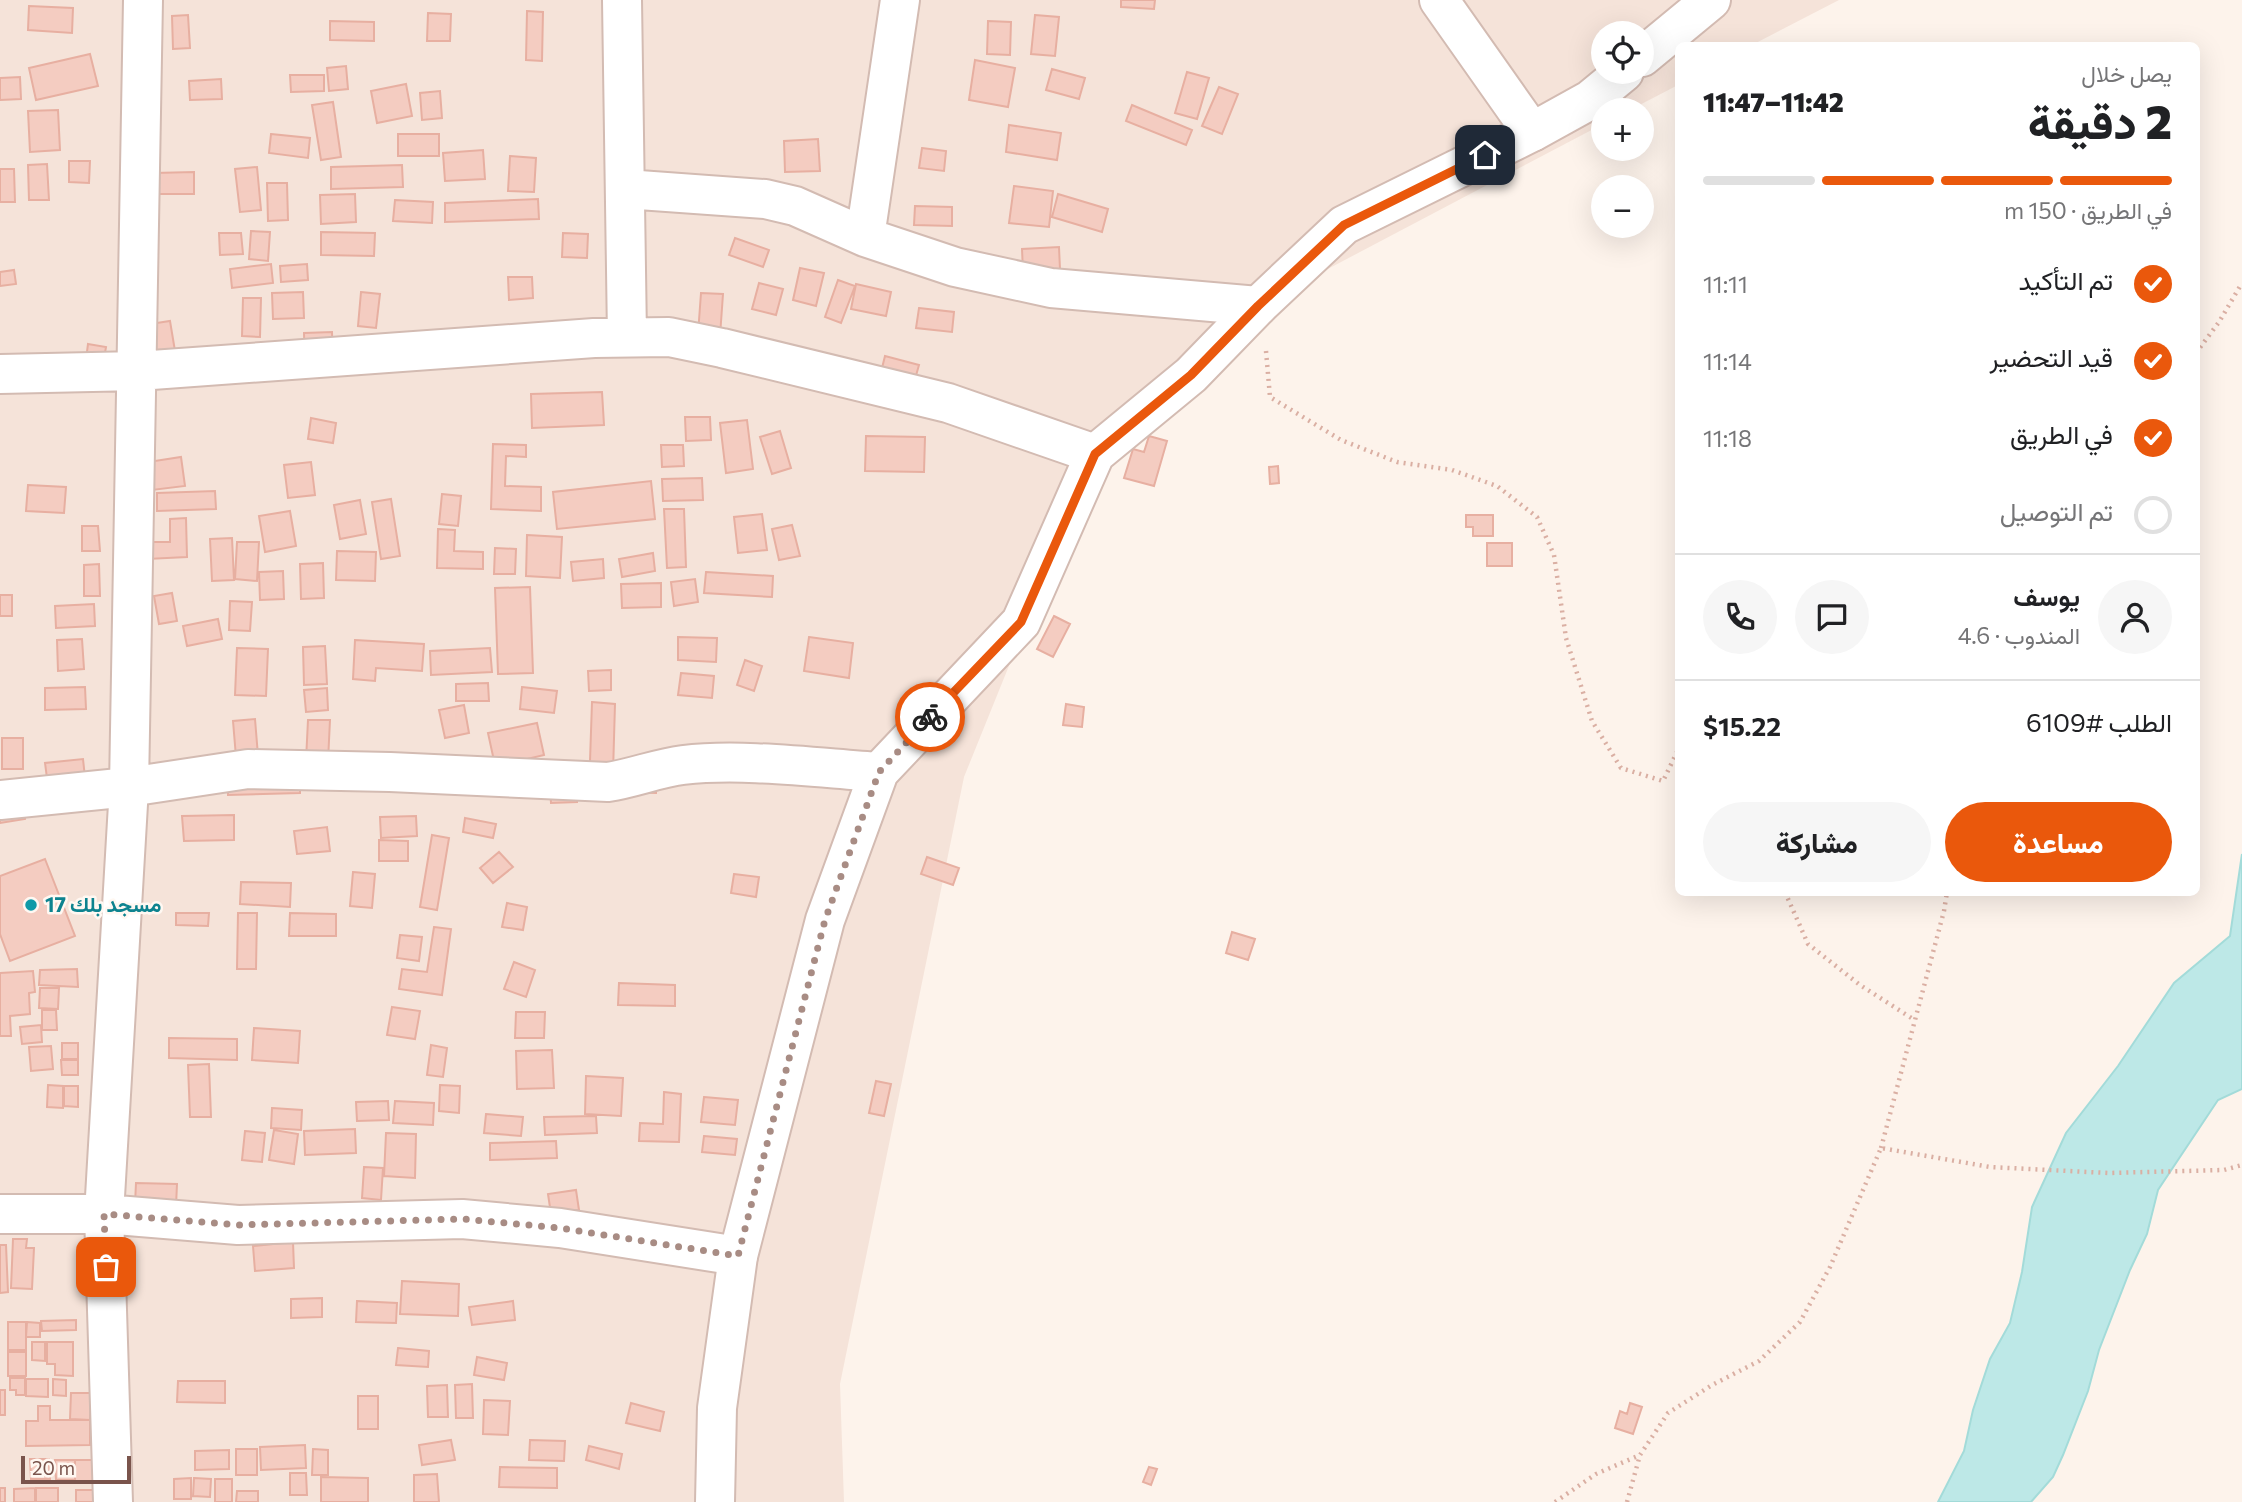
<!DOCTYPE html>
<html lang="ar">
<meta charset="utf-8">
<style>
:root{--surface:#fff;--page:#f6f6f6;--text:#202124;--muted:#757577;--line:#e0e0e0;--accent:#ea580c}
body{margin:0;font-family:Commissioner,Vazirmatn,sans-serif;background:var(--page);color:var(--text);direction:rtl;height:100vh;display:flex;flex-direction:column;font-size:26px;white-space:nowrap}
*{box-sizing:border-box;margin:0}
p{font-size:23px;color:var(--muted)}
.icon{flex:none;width:38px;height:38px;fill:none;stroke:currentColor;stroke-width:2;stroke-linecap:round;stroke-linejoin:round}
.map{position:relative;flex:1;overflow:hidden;direction:ltr}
.panel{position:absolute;left:1675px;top:42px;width:525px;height:854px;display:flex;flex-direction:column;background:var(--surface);border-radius:10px;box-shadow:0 7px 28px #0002;direction:rtl}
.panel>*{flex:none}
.buttons{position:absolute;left:1591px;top:21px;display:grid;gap:14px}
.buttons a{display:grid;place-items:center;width:63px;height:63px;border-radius:50%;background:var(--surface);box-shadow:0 7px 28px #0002;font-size:35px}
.scale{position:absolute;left:21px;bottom:18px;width:110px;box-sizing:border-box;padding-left:7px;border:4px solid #7a544c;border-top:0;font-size:19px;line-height:24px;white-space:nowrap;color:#7a544c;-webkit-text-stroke:5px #fff8f2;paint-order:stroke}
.pin{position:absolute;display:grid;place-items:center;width:60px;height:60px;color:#fff;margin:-30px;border-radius:14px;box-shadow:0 4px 10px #0006}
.courier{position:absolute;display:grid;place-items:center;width:70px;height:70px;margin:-35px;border:5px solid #ea580c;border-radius:50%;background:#fff;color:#222;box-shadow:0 2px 9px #0007}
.head em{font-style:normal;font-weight:800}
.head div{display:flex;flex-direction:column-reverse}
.head{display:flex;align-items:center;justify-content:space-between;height:119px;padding:0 28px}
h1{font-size:46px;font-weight:800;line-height:52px}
.bar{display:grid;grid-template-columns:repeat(4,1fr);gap:10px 7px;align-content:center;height:84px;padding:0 28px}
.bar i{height:9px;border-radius:5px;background:var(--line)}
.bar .active{background:var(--accent)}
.bar p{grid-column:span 4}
.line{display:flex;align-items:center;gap:18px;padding:0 28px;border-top:2px solid var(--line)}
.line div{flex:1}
.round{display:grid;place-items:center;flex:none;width:74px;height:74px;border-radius:37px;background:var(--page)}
ol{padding:0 28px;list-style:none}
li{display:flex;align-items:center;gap:21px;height:77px}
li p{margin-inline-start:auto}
li .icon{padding:7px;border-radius:50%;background:var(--accent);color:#fff;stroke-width:4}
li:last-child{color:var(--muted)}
li i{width:38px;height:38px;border:4px solid var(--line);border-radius:50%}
.primary-button{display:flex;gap:14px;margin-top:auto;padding:14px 28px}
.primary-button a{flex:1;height:80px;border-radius:42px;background:var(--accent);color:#fff;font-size:28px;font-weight:800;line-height:80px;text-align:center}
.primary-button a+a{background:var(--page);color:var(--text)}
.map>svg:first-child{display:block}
.residential{fill:#f5e3d9;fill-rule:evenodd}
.water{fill:#bde8e7;stroke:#a3dbd9;stroke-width:2}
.building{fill:#f4ccc1;stroke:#e7afa1;stroke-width:2}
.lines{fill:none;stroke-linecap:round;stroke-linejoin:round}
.minor-casing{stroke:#d3bbb2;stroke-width:42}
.tertiary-casing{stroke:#d3bbb2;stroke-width:42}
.path{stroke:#daafa3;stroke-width:4.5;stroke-dasharray:2 5;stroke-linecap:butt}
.minor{stroke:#fff;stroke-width:38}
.tertiary{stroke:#fff;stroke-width:38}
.done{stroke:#a88c84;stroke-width:7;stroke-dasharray:0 12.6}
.route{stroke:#ea580c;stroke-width:9}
.culture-dot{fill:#0f9aa8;stroke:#fff8f2;stroke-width:2.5}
.labels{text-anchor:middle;stroke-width:5;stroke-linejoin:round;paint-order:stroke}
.culture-label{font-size:21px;font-weight:bold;fill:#0d838f;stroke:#fff8f2;text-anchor:start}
</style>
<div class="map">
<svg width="2242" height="1502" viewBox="0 0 2242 1502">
<rect width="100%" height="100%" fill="#fdf3eb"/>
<path class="residential" d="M0 0H1839L1752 45 1678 46V85L1630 110H1603V124L1248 311 1107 437 1034 604 964 777 840 1384 844 1502H0ZM1603 33H1642V72H1603Z"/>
<path class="water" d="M2242 854V1089L2218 1100 2158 1190 2147 1234 2130 1270 2099 1350 2088 1391 2063 1455 2053 1477 2031 1502H1938L1964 1451 1973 1410 1990 1359 2010 1323 2022 1272 2032 1207 2066 1133 2118 1066 2174 983 2230 936Z"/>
<path class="building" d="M1121 0H1155L1154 9 1121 7Z
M29 6 73 8 72 33 28 30Z
M527 11 543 12 542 61 526 60Z
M428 13 451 14 450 41H427Z
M188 15 190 48 173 49 172 16Z
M1035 15 1059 17 1055 56 1031 54Z
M330 21 374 22V41L330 40Z
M988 21 1011 22 1010 55 987 54Z
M90 54 98 86 36 100 29 68Z
M975 60 1015 68 1008 107 969 100Z
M346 66 348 89 329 91 327 68Z
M1052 69 1085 78 1079 99 1046 90Z
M1187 72 1209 78 1197 119 1175 113Z
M290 75H324V91L291 92Z
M20 77 21 99 0 100V78Z
M221 79 222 99 190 100 189 81Z
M406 84 412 116 377 123 371 91Z
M1219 87 1238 94 1222 134 1202 126Z
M440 91 442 118 422 120 420 93Z
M333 102 341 157 321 160 312 105Z
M1132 105 1192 130 1186 145 1126 121Z
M58 110 60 150 30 152 28 111Z
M1009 125 1061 133 1057 160 1006 152Z
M271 134 310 138 308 158 269 153Z
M398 134H439V156H398Z
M818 139 820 171 785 172 784 141Z
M922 148 946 151 944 171 919 168Z
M483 150 485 179 445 181 443 153Z
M510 156 536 158 534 192 508 191Z
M69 161H90L89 183 69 182Z
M47 164 49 200H29L28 165Z
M402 165 403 187 331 189V167Z
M257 167 261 210 240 212 235 169Z
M0 169H14L15 202H0Z
M194 172V194H155L154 173Z
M267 183H287L288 220 268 221Z
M1014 186 1053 191 1049 227 1009 223Z
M355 194 356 222 321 224 320 195Z
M1058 194 1108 209 1102 232 1052 217Z
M538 199 539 219 445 222V203Z
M395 200 433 202 432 223 393 221Z
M915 206 952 207V226L914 225Z
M251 231 270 232 268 261 249 259Z
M321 232 375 233 374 256 321 255Z
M219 233H241L243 254 220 255Z
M563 233 588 234 587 258 562 257Z
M735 238 769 250 763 267 729 255Z
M1059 247 1061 292 1024 294 1022 249Z
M271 264 273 283 232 288 230 269Z
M307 264 308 280 281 282 280 266Z
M800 268 824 273 816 306 793 300Z
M14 270 16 284 0 286V272Z
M508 277H532L533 298 509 300Z
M838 280 855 286 841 323 825 317Z
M759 283 783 289 776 315 752 309Z
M856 284 891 292 886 316 851 309Z
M303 292 304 318 273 319 272 293Z
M361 292 380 294 376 328 358 326Z
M701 293 723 294 720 336 698 334Z
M243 298H261L260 337 242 336Z
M919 308 954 312 952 332 916 328Z
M170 321 175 351 153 354 150 324Z
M332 332 333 369H305L304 333Z
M88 344 106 347 102 370 85 367Z
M885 356 919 365 913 386 880 376Z
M602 392 604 425 532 428 531 394Z
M685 417H710L711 440 686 441Z
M311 418 336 423 333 443 308 439Z
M747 420 753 469 726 473 720 423Z
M780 431 791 468 772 474 760 437Z
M866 436 925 437 924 472 865 471Z
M1149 436 1167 441 1154 486 1124 478 1133 449 1144 452Z
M493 444 526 445V457L506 456 505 486 541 487V511L491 509Z
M661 445H683L684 466 662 467Z
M181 457 185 486 152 490 148 462Z
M311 462 315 495 288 498 284 465Z
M1278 466 1279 483 1270 484 1269 467Z
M702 478 703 500 663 501 662 479Z
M651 481 655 519 557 529 553 492Z
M28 485 66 487 64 513 26 511Z
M215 491 216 509 157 511V493Z
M442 494 461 496 458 526 439 524Z
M391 499 400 556 381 559 372 502Z
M360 500 366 534 340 539 334 505Z
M664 509H684L686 567 667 568Z
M290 511 296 546 265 552 259 516Z
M762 514 767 550 738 553 734 517Z
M1466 515H1493V536H1473V527H1466Z
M186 518 187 557 147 559 146 542H170V519Z
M792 525 800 556 779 560 772 529Z
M82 526H98L100 551H82Z
M438 529 455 530 454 551 483 552V569L437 568Z
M527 535 562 537 560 578 526 576Z
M232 538 234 580 212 581 210 539Z
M237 542H259L257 581 235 579Z
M1487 543H1512V566H1487Z
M495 548 516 549 515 574H494Z
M337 551 376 552 375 581 336 580Z
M653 553 655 571 622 577 619 559Z
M603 559 604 578 573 581 571 562Z
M323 563 324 598 301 599 300 564Z
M99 564 100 596H84V565Z
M283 571 284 599 260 600 259 572Z
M706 572 773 576 772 597 704 593Z
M695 579 698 602 674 606 671 582Z
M661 583V607L622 608 621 584Z
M530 587 533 673 498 674 495 588Z
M172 593 177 621 159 624 154 596Z
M0 595H12V616H0Z
M230 601 252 602 250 631 229 630Z
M94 604 95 626 56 628 55 606Z
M1054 616 1070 624 1053 657 1037 649Z
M218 619 222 639 187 646 183 626Z
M678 637 717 638 716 662 678 660Z
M809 637 853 643 849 678 804 671Z
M82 639 84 669 58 671 57 640Z
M355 640 424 644 422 671 376 668 375 681 353 679Z
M325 646 327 684 304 685 303 647Z
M237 648 268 649 266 696 235 695Z
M490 648 492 672 431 675 430 651Z
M745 660 762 666 754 691 737 685Z
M611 670V690L589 691 588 671Z
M681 673 714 676 712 698 678 695Z
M488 683 489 701H456V684Z
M85 687 86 709 45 710V688Z
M522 687 557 691 554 713 520 709Z
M327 688 328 710 306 712 304 690Z
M592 702 615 704 613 773 657 774 656 793 589 791Z
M1066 704 1084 707 1082 727 1063 725Z
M464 705 469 733 445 738 439 710Z
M255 719 259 768 237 769 233 721Z
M308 720H330L327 782 305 781Z
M537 723 544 755 514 762 501 793 488 733Z
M2 738H23V769H2Z
M83 759 87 796 50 801 45 763Z
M300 769V793L228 795 227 772Z
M550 787H577V802L551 803Z
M23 799 25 819 0 823V802Z
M234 815V840L184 841 182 816Z
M416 816 417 836 381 838 380 817Z
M465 818 496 824 493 838 463 832Z
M327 827 330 851 297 854 294 831Z
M432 835 449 838 437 910 420 907Z
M379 840 408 841V861H379Z
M499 852 513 867 493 883 480 868Z
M927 857 959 868 953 885 921 874Z
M45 859 75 936 10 961 0 934V876Z
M353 872 375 874 372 908 350 906Z
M734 874 759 877 756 897 731 893Z
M241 882 291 883 290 907 240 904Z
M507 903 527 907 523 930 502 927Z
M176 913H209L208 926 176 925Z
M238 913H257L256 969H237Z
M290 913 336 914V936H289Z
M434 927 451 929 442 995 399 989 402 969 427 972Z
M1232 932 1255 939 1248 960 1226 953Z
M400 935 422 937 419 961 397 958Z
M514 962 535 970 526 997 504 989Z
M77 969 78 987 39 985 40 970Z
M33 971 35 992 29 993 30 1014 10 1016 11 1036H0V973Z
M619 983 675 985V1006L618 1005Z
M40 988H59L58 1009 39 1008Z
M392 1007 420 1011 415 1039 387 1035Z
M42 1010H56L57 1030H42Z
M516 1012H545L544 1038H515Z
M41 1025 42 1042 22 1044 20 1027Z
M254 1028 300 1031 298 1063 252 1060Z
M169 1038 237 1039V1060L169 1058Z
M62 1043H78V1059H62Z
M431 1045 447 1048 443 1077 427 1075Z
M51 1046 53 1069 31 1071 29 1047Z
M552 1050 554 1088 517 1089 516 1051Z
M61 1060H78V1075H62Z
M209 1064 211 1117H190L188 1065Z
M586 1076 623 1078 621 1116 585 1114Z
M876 1081 891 1084 884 1116 869 1113Z
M48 1085 63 1086V1108L47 1107Z
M440 1085 460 1086 459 1113 439 1111Z
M64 1086H78V1107L64 1106Z
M664 1092 681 1094 679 1142 639 1141 640 1123 663 1124Z
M704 1097 738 1100 735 1125 701 1122Z
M388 1101 389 1120 357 1121 356 1102Z
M395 1101 434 1103 433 1125 393 1123Z
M272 1108 302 1110 301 1130 271 1128Z
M486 1114 523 1117 521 1136 484 1133Z
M596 1116 597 1133 545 1135 544 1117Z
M355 1129 356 1153 305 1155 304 1131Z
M274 1130 298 1134 294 1164 269 1160Z
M245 1131 265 1133 262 1162 242 1160Z
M386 1133 416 1134 415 1178 384 1176Z
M704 1136 737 1139 735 1155 702 1152Z
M556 1141 557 1158 490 1160V1143Z
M364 1167 383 1168 381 1200 362 1198Z
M136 1183 177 1184 176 1206 135 1204Z
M576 1190 579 1210 551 1214 548 1194Z
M13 1239H27L26 1248H34L32 1289 11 1288Z
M293 1242 294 1268 255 1271 253 1246Z
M0 1245H6L8 1292 0 1293Z
M402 1281 459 1284 458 1316 400 1314Z
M322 1298V1317L291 1318V1299Z
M357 1301 397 1303 396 1323 356 1322Z
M513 1301 515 1320 472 1325 469 1307Z
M76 1320V1330L42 1331 41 1321Z
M8 1322H26V1350H8Z
M27 1322 40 1323V1337H26Z
M32 1342H45V1361L32 1360Z
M47 1342H73V1376L55 1375V1364H47Z
M398 1348 429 1351 428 1367 396 1365Z
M8 1352H26V1376H8Z
M477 1357 507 1363 504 1380 474 1375Z
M10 1378H25V1395H16V1390H10Z
M26 1379H48V1397L26 1396Z
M53 1379 66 1380V1396L53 1395Z
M178 1381H225V1403L177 1402Z
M472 1384 473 1418H456L455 1385Z
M447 1385 448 1417H428L427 1386Z
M0 1390H5V1415H0Z
M71 1393H91L90 1420 70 1419Z
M358 1396H378V1429H358Z
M484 1400 510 1401 508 1435 483 1434Z
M631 1403 664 1412 660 1431 626 1423Z
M1630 1403 1642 1407 1633 1434 1615 1428 1620 1411 1627 1414Z
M38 1406H50V1420H90V1445L26 1446V1421H38Z
M451 1440 455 1460 422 1465 419 1445Z
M530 1440 565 1441 564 1461 529 1460Z
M305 1445 306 1468 261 1470 260 1447Z
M589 1446 622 1454 619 1469 586 1460Z
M236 1449H257V1475H236Z
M313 1449 328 1450V1475H312Z
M229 1450V1469L195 1470V1451Z
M30 1459H49L50 1479H31Z
M55 1460H75V1480H56Z
M75 1460H98V1481H75Z
M500 1467 557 1468V1488L499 1487Z
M1149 1467 1157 1469 1151 1485 1143 1482Z
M290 1473H306L307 1495H290Z
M437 1474 439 1502H414V1475Z
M321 1477 368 1478V1502H321Z
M191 1478V1499H174V1479Z
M194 1478 211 1479 210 1497 193 1496Z
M215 1479H232V1502H215Z
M0 1488H5V1502H0Z
M35 1488V1502H14V1489Z
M36 1488H58V1502H36Z
M76 1490H94V1502H76Z
M237 1491H258V1502H236Z"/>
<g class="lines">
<g class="minor-casing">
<path id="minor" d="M622 0 627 337
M1439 0 1532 132
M625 189 765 199 795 206 865 237 955 267 1051 288 1258 306
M865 237 900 0
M0 374 138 371 594 338 669 337 722 348 948 403 1095 454
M0 800 129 787 248 769 390 772 608 782C634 778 658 768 683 765 742 758 818 768 879 772
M0 1214H104L238 1225 462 1219 560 1228 738 1256
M113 1502 104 1214 129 787 143 0"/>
</g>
<g class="tertiary-casing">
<path id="tertiary" d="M1642 57 1711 0
M715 1502 717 1408 738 1256 825 920 879 772 1021 622 1095 454 1191 375 1258 306 1344 225 1532 132 1590 100 1624 72"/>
</g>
<path class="path" d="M1266 351 1270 397 1341 440 1397 462 1452 470 1497 486 1537 517 1554 555 1566 638 1592 721 1621 768 1663 781 1678 750
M2196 353 2219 322 2242 283
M1785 892 1808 944 1860 985 1913 1019
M1881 1148 1944 911 1947 892
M1555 1502 1596 1474 1640 1455
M1627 1502 1640 1455 1668 1413 1712 1385 1759 1361 1800 1322 1830 1267 1881 1148 1990 1167 2108 1173 2224 1170 2242 1165"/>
<use href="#minor" class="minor"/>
<use href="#tertiary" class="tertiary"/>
</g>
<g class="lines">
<path class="done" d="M106 1267 104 1214 238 1225 463 1219 560 1228 738 1256 825 920 879 772 930 717"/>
<path class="route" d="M930 717 1021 622 1095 454 1191 375 1258 306 1344 225 1485 155"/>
</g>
<circle class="culture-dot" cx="31" cy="905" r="7"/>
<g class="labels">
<g class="culture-label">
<text x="45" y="912">مسجد بلك 17</text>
</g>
</g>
</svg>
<div class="buttons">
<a><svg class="icon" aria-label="locate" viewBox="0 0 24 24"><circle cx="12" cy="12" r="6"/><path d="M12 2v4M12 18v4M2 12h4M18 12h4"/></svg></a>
<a>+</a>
<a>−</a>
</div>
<div class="scale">20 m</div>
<div class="pin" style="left:106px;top:1267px;background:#ea580c"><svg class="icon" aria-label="bag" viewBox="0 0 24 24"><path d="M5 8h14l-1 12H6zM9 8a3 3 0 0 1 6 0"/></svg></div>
<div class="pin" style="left:1485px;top:155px;background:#1f2937"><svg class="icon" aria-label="home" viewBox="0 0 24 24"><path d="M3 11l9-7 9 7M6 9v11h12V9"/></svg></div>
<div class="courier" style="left:930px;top:717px"><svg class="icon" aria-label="bike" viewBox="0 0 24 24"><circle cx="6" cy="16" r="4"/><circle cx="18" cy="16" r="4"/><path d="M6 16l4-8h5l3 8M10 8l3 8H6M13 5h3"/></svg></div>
<section class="panel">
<div class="head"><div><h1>2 دقيقة</h1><p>يصل خلال</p></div><em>11:42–11:47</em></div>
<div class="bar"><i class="active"></i><i class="active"></i><i class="active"></i><i></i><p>في الطريق · 150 m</p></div>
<ol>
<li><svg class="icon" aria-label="check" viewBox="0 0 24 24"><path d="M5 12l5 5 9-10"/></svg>تم التأكيد<p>11:11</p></li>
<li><svg class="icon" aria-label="check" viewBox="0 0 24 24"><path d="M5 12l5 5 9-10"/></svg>قيد التحضير<p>11:14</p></li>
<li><svg class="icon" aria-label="check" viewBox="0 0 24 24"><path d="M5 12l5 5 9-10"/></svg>في الطريق<p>11:18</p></li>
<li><i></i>تم التوصيل</li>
</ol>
<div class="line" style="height:126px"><a class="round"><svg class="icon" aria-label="person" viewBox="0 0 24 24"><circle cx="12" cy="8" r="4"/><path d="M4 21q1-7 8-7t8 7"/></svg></a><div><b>يوسف</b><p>المندوب · 4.6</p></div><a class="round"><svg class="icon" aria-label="chat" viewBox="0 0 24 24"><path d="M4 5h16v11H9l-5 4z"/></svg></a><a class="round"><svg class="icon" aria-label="phone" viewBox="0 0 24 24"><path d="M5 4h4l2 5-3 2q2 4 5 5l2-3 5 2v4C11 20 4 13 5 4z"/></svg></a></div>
<div class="line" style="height:91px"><div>الطلب #6109</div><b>$15.22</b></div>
<div class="primary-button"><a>مساعدة</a><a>مشاركة</a></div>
</section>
</div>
